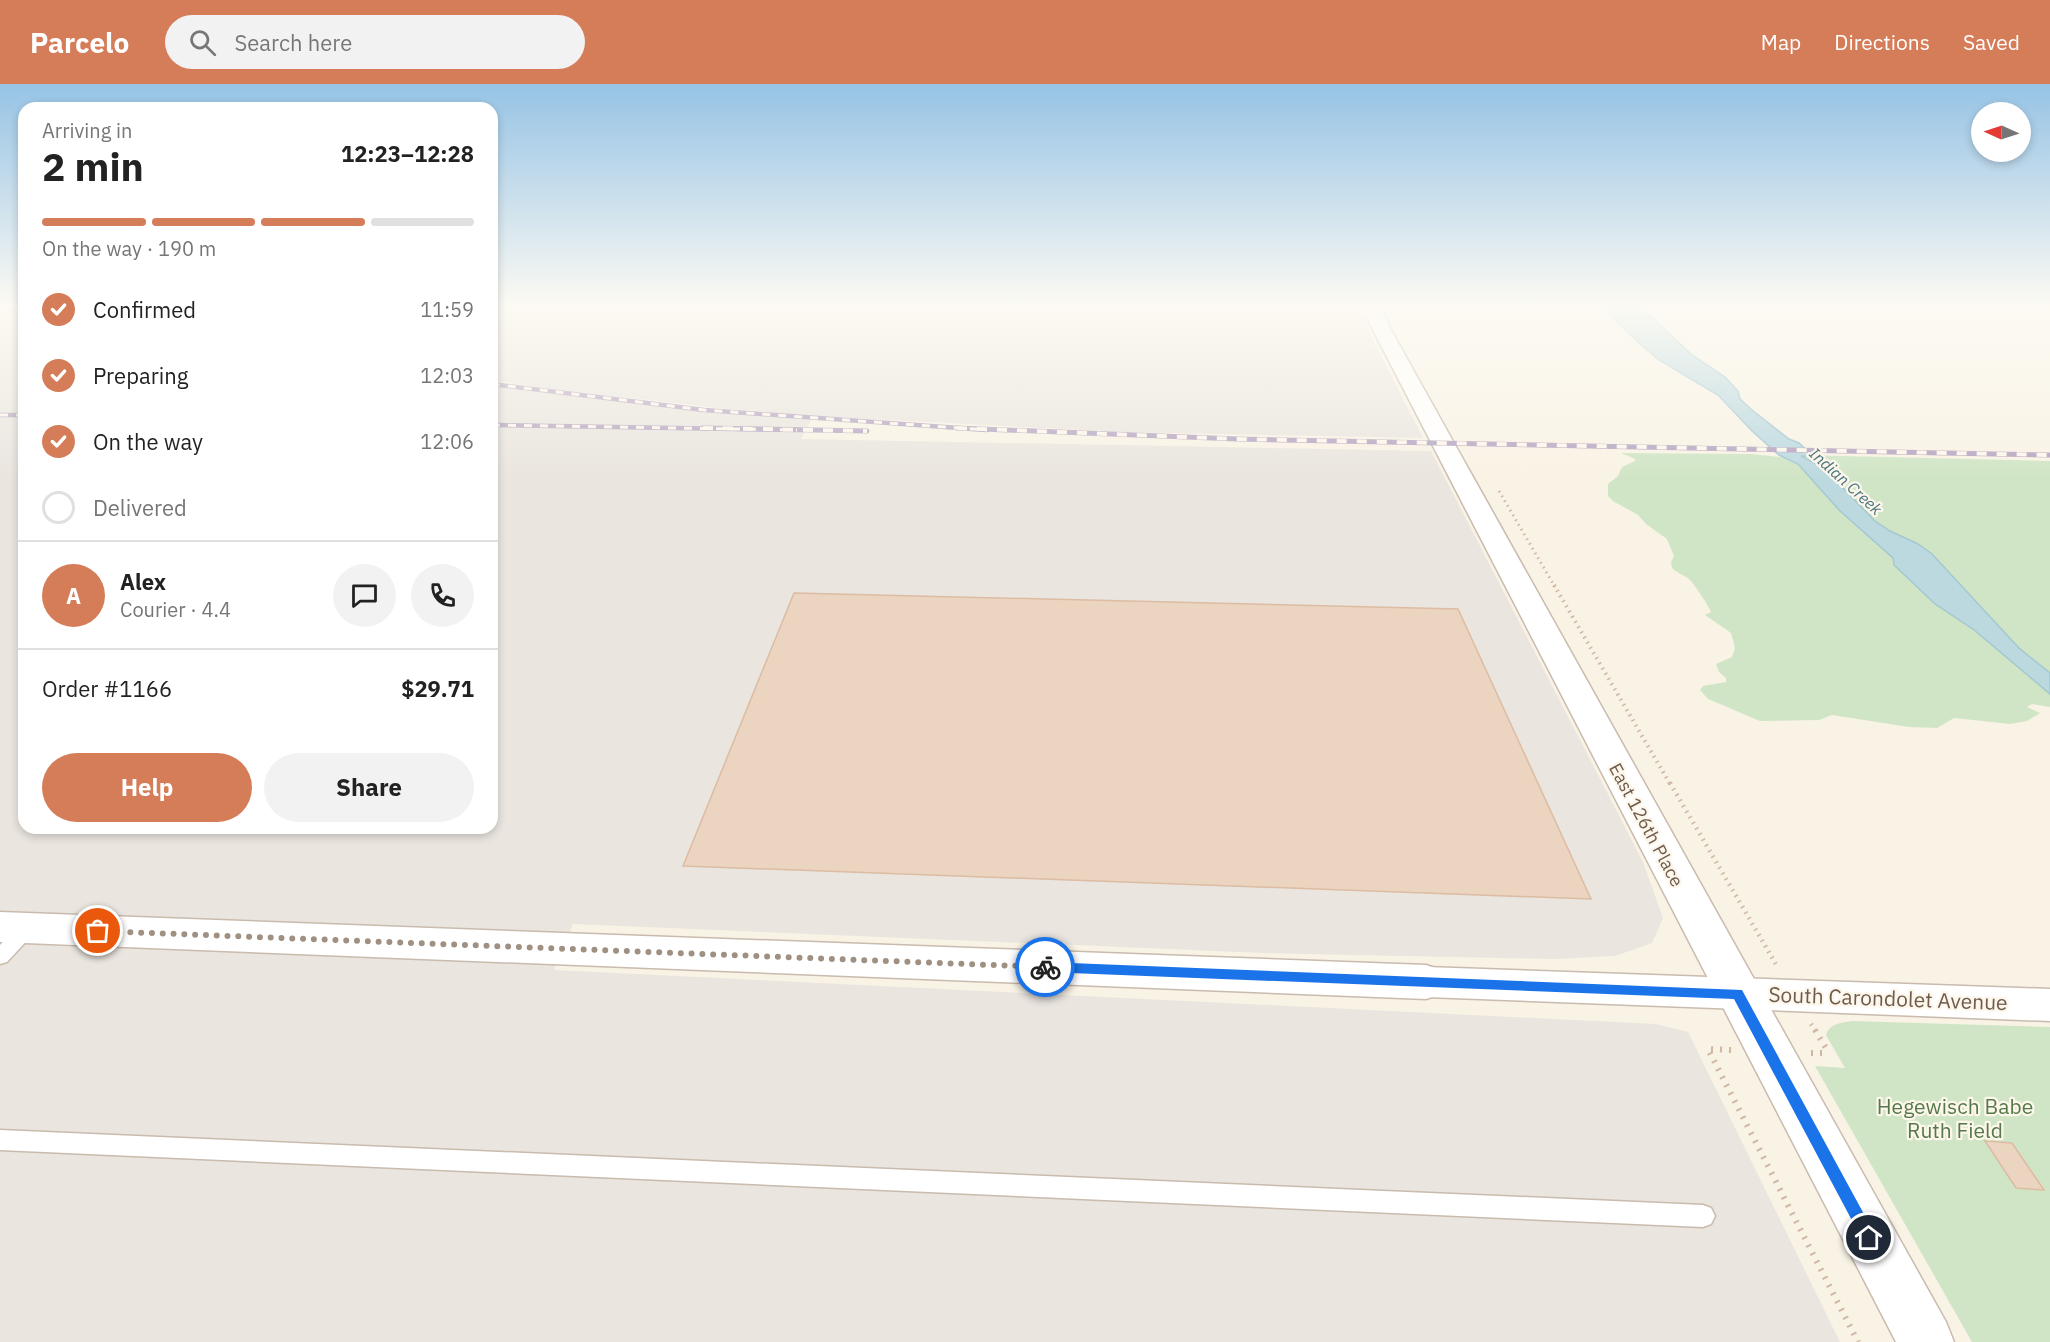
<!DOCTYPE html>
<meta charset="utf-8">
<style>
:root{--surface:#fff;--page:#f2f2f2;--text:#222;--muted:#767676;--line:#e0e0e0;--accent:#d57c59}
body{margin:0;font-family:"IBM Plex Sans",sans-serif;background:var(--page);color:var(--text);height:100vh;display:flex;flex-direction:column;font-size:22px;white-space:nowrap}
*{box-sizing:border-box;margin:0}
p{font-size:20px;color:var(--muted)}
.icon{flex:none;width:33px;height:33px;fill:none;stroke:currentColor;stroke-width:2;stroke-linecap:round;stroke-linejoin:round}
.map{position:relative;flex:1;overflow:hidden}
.sheet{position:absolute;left:18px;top:18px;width:480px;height:732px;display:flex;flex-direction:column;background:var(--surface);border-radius:18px;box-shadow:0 3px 9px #0003}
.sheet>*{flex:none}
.needle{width:39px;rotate:273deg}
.tools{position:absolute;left:1971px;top:18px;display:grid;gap:12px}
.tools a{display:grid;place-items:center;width:60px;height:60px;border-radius:50%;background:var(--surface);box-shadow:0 3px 9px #0003;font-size:30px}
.pin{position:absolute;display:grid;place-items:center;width:51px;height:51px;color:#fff;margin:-26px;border:3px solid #fff;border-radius:50%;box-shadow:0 2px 6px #0007}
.courier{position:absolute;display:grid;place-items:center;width:60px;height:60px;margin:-30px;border:4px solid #1a73e8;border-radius:50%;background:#fff;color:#222;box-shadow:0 2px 8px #0007}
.overview em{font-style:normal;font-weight:700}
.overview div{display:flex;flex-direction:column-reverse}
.overview{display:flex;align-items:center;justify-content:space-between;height:102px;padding:0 24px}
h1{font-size:39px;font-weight:700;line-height:45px}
.bar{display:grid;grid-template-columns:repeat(4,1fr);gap:9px 6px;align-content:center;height:72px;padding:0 24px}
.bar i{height:8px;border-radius:4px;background:var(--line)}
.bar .current{background:var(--accent)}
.bar p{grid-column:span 4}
.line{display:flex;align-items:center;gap:15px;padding:0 24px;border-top:2px solid var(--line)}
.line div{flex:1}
.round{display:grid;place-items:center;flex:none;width:63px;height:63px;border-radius:32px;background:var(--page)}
ol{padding:0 24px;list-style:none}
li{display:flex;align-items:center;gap:18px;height:66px}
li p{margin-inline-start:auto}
li .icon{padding:6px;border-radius:50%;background:var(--accent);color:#fff;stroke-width:4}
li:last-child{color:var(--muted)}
li i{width:33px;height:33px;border:3px solid var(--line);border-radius:50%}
.primary-button{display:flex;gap:12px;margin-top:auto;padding:12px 24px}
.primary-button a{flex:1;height:69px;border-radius:36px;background:var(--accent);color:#fff;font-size:24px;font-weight:700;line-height:69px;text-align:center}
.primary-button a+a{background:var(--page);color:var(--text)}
header{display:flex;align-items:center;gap:36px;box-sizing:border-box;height:84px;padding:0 30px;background:var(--accent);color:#fff}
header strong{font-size:28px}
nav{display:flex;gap:33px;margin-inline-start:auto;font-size:21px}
.search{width:420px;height:54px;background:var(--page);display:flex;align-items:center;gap:15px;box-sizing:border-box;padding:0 21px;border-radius:33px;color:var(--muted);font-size:22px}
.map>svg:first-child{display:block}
.industrial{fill:#eae5df}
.green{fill:#d0e5c5}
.water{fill:#bcd9e0;stroke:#a4c7d1;stroke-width:1.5}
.building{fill:#ebd4c0;stroke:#dcbca3;stroke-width:1.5}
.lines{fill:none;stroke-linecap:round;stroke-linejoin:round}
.service-casing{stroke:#c9bbad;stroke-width:3}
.minor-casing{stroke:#c9bbad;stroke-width:3}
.tertiary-casing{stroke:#c9bbad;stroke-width:3}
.path-far3{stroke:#d0b7a4;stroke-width:3;stroke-dasharray:1.5 4;stroke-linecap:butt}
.path-far2{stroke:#d0b7a4;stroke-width:4;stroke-dasharray:1.5 4.5;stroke-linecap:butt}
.path-far1{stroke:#d0b7a4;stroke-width:4.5;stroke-dasharray:1.5 5;stroke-linecap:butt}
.path{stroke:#d0b7a4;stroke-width:6;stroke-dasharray:2 7;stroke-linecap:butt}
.service{fill:#fff;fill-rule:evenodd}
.minor{fill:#fff;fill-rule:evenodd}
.tertiary{fill:#fff;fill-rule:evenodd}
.rail-far1-casing{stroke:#b6a5c1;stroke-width:4.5}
.rail-casing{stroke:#b6a5c1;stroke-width:5}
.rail-far1{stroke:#fdf7eb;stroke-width:3;stroke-dasharray:8;stroke-linecap:butt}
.rail{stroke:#fdf7eb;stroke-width:4;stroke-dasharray:10;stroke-linecap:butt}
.route{fill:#1a73e8}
.done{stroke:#9f9082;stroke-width:6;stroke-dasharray:0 10.8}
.labels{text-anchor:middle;stroke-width:4.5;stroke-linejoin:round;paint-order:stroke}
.far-water-label{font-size:16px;font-style:italic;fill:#4a7480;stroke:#fdf7eb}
.street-label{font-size:18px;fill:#6f5b4d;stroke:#fdf7eb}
.near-street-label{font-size:21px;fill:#6f5b4d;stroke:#fdf7eb}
.near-park-label{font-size:21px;fill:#55794a;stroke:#fdf7eb}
</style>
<header>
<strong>Parcelo</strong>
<div class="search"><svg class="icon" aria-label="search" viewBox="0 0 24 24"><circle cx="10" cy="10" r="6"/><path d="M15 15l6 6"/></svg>Search here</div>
<nav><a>Map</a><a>Directions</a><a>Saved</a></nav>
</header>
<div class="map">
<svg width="2050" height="1258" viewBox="0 0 2050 1258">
<rect width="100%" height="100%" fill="#f9f3e5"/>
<path class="industrial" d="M492 220H1361L1367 244 1423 354 1123 348 834 333 718 324 544 304 492 296Z
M0 224 24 227V744H492V300L660 321 811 336 801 355 1431 367 1643 778 1663 834 1652 859 1615 872 1555 875 1263 869 573 840 554 886 1656 940 1688 948 1840 1258H0Z"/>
<path class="green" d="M1621 369 1751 370 1789 374 1798 380 1840 427 1893 474 1935 520 1973 545 2050 610V623L2032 620 2027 623 2040 629 2027 637 2010 640 1954 634 1937 644 1909 643 1832 631 1819 636 1760 637 1708 615 1700 606 1703 602 1726 598V594L1719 588 1716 580 1732 573 1735 564 1731 549 1705 531 1711 528C1710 524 1693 498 1689 495 1684 491 1677 489 1672 484L1671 478 1674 472 1667 455 1646 440 1638 431 1613 417 1608 412V400L1618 392 1622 383 1635 377V375Z
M1800 371 2050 377V589L2019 564 1932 470 1918 460 1890 447 1875 437 1843 404 1830 386 1807 376Z
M1852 937 2050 943V1258H1972L1815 982 1845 984 1826 951C1830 939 1841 939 1852 937Z"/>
<path class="water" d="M1599 220H1638L1691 270 1725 293 1738 307 1740 315 1752 326 1789 355 1799 359 1813 372H1801L1836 391 1843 404 1875 437 1890 447 1918 460 1932 470 2019 564 2050 589V610L1973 545 1935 520 1894 481 1893 474 1840 427 1798 380 1779 371 1752 347 1718 311 1659 276 1640 260Z"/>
<path class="building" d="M794 509 1458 525 1591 815 683 782Z
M1985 1057 2012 1059 2044 1106 2016 1104Z"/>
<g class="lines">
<g class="service-casing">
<path id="service" d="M27 837 34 839 36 844 34 849 7 878 0 880V861L20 839Z
M0 1046 1703 1121 1711 1124 1715 1132 1711 1140 1703 1143 0 1066Z"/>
</g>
<g class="minor-casing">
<path id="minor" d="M1426 883 2050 905V937L1426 913 1412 909 1407 898 1412 887Z"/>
</g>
<g class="tertiary-casing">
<path id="tertiary" d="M1365 220H1383L1384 231 1391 246 1454 359 1946 1238 1954 1258H1896L1373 246 1366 231Z
M0 828 1426 881 1441 886 1447 898 1441 910 1426 915 0 858Z"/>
</g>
<path class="path-far3" d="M1499 407 1555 503"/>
<path class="path-far2" d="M1554 501 1670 700"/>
<path class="path-far1" d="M1670 699 1777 882
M1811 940 1816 948"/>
<path class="path" d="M1815 946 1829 969
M1731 966 1708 965 1858 1258
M1811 969H1829"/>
<use href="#service" class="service"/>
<use href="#minor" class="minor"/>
<use href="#tertiary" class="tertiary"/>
<g class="rail-far1-casing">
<path id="rail-far1" d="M0 224 24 227
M492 300 704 326 987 346
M0 331H24
M492 341 797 346"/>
</g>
<g class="rail-casing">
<path id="rail" d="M703 344 867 347
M957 344 1237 355 2050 371"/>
</g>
<use href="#rail-far1" class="rail-far1"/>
<use href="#rail" class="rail"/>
</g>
<linearGradient id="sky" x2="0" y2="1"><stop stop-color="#96c3e5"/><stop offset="0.56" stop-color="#fcfaf3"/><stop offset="1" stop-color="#fcfaf3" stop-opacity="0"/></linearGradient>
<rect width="2050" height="396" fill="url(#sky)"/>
<path class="route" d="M1045 878 1742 906 1877 1154 1875 1159 1869 1161 1864 1159 1734 915 1045 888 1039 883Z"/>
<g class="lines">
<path class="done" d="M98 847 1045 883"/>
</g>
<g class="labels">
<g class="far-water-label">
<text transform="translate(1846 397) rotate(42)" y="6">Indian Creek</text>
</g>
<g class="street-label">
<text transform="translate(1646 741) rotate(62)" y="6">East 126th Place</text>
</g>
<g class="near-street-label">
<text transform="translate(1888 915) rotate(2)" y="7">South Carondolet Avenue</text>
</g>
<g class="near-park-label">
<text x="1955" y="1030">Hegewisch Babe<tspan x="1955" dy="24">Ruth Field</tspan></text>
</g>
</g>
</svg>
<div class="tools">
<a><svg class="needle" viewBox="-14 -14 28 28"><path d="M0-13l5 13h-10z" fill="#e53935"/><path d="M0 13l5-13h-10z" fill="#767676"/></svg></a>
</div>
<div class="pin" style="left:98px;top:847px;background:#ea580c"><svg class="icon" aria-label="bag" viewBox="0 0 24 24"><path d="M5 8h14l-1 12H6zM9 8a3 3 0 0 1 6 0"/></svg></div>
<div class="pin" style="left:1869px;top:1154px;background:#1f2937"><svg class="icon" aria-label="home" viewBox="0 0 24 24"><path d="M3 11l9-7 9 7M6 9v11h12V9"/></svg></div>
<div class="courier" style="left:1045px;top:883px"><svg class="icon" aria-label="bike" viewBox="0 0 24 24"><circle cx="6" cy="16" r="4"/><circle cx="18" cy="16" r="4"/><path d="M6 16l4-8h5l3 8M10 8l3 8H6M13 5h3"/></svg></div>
<section class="sheet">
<div class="overview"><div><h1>2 min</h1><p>Arriving in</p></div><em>12:23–12:28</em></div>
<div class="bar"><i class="current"></i><i class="current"></i><i class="current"></i><i></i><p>On the way · 190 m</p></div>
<ol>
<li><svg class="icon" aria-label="check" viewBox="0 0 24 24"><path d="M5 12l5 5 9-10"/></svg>Confirmed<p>11:59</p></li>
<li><svg class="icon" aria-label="check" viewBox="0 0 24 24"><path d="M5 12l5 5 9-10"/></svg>Preparing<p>12:03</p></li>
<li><svg class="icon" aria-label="check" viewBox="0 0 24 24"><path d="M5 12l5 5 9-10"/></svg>On the way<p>12:06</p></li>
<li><i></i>Delivered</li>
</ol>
<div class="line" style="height:108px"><b class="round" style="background:var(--accent);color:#fff">A</b><div><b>Alex</b><p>Courier · 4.4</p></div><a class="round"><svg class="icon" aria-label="chat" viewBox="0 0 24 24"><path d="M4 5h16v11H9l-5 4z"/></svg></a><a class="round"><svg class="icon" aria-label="phone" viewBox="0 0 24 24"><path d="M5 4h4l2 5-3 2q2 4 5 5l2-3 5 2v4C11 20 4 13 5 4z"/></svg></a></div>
<div class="line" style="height:78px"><div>Order #1166</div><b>$29.71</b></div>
<div class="primary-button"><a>Help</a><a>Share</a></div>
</section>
</div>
